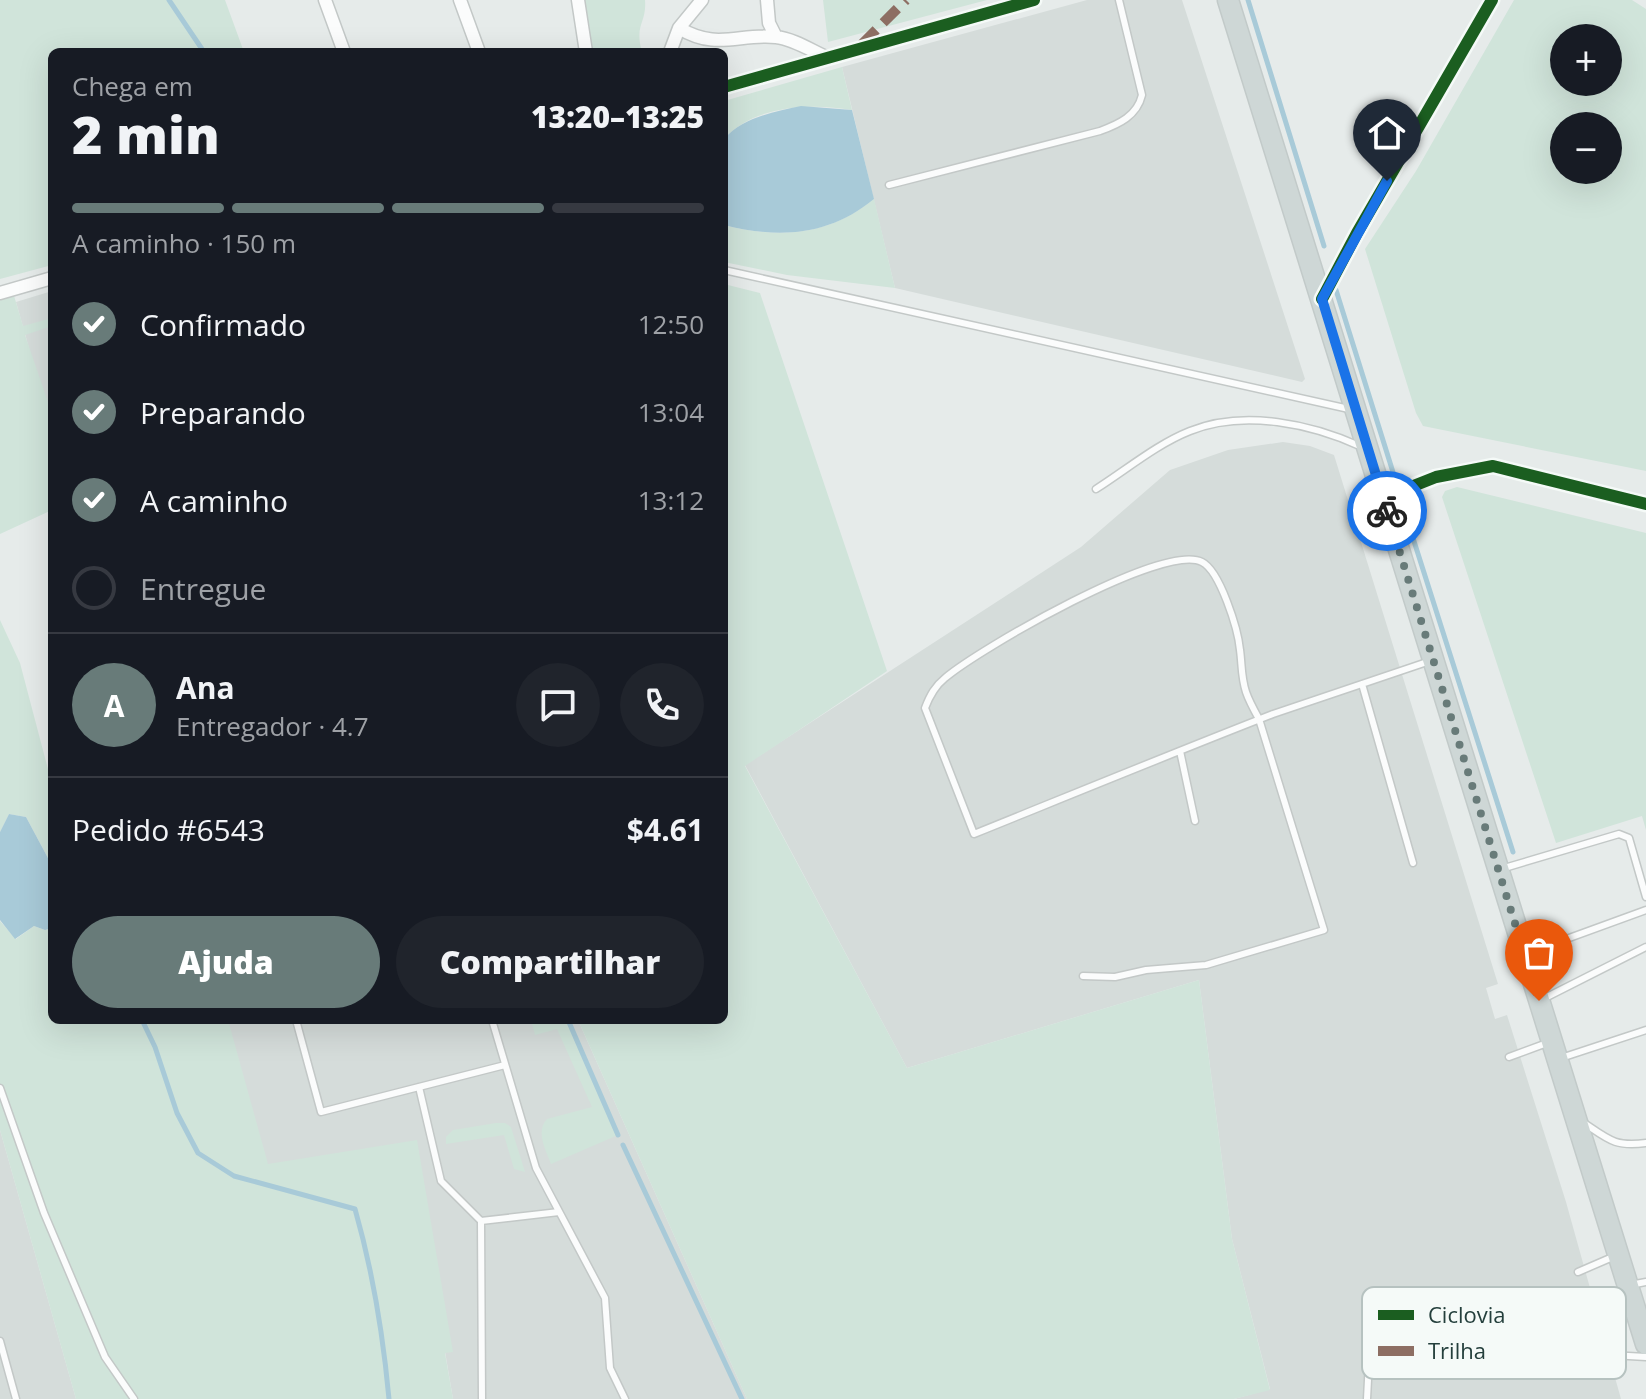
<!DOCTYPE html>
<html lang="pt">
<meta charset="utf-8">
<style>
:root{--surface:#171b24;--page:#20242c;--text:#f1f3f6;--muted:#9ea1a6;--line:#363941;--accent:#687b79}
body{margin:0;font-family:"Open Sans",sans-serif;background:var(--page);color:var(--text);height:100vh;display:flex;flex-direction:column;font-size:30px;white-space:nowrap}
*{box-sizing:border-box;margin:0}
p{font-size:26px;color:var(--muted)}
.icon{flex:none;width:44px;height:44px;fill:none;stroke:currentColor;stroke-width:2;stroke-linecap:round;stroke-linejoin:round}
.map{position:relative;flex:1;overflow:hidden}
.details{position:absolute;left:48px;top:48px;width:680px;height:976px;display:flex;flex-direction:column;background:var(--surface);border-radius:12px;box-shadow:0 8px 32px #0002}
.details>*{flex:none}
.controls{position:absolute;left:1550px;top:24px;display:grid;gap:16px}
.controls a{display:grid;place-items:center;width:72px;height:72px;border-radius:50%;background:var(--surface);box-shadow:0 8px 32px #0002;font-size:40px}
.pin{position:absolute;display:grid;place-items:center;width:68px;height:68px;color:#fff;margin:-82px -34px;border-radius:50% 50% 50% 0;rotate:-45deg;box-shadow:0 0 8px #0007}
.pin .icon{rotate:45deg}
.courier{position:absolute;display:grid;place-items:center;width:80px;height:80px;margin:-40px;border:6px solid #1a73e8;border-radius:50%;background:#fff;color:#222;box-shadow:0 2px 10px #0007}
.headline em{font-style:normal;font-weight:800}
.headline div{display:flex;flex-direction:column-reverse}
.headline{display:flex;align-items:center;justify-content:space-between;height:136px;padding:0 24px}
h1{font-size:52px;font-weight:800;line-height:60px}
.bar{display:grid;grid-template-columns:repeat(4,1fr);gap:12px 8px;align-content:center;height:96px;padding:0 24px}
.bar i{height:10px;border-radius:6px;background:var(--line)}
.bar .selected{background:var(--accent)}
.bar p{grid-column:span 4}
.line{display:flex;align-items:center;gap:20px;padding:0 24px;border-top:2px solid var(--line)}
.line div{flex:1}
.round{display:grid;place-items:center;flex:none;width:84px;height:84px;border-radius:42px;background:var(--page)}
ol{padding:0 24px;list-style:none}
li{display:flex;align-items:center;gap:24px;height:88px}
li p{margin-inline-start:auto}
li .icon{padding:8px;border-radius:50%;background:var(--accent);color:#fff;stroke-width:4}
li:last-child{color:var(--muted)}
li i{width:44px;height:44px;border:4px solid var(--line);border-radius:50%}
.button{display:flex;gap:16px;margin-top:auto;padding:16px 24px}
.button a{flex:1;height:92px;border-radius:48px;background:var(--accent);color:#fff;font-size:32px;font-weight:800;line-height:92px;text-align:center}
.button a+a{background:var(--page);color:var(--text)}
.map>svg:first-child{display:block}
.built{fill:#d5dcda}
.green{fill:#d0e4da;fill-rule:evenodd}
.water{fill:#a8cad8}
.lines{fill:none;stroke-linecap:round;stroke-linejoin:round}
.stream{stroke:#a8cad8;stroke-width:5}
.lane-casing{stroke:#c3c8c7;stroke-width:9}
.street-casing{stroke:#c3c8c7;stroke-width:15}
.primary-casing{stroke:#c2cac9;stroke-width:23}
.lane{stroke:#fbfcfc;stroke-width:6}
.street{stroke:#fbfcfc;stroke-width:12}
.primary{stroke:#ced7d6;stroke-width:20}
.quiet{stroke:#8d6e63;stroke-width:10;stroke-dasharray:20 10;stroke-linecap:butt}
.cycleway-casing{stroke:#f5faf8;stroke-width:17}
.cycleway{stroke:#1b5e20;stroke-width:12}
.done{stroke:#687b79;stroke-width:8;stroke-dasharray:0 14.4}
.route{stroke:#1a73e8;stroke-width:10}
.key{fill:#f5faf8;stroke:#b6c2c0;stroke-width:2}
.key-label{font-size:22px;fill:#243f3c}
</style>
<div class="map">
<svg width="1646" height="1399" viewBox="0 0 1646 1399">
<rect width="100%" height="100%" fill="#e6ebea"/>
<path class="built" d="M1087 0H1182L1305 379 1302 382 895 288 842 67Z
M52 291V430L16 302Z
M1283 442 1310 446 1334 455 1498 984 1486 988 1495 1019 1507 1015 1566 1202 1621 1399H1234L1270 1389 1232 1239 1199 980 907 1068 745 765 1081 547 1170 470 1228 450Z
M218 1020H578L747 1399H453L411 1149 262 1175Z
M0 1130 76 1399H0Z"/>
<path class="green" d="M0 0H225L244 52H52V265L0 279Z
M578 0H645C647 23 634 24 642 52H586Z
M823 0H987L828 42Z
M1514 0H1632L1646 9V471L1423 426 1416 413 1365 249 1416 171ZM1564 38H1608V82H1564ZM1564 126H1608V170H1564Z
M842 67 852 110C811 103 754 105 724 139V101Z
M874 199 895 288 787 275 724 262V225C779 239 828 236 874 199Z
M724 284 760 293 887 671 745 766 907 1068 1199 980 1232 1239 1270 1390 1234 1399H747L578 1020H724Z
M12 289 23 326 52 318V326L25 335 52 414V510L0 534V293Z
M1457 487 1646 533V830L1642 816 1556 843 1442 497 1445 491Z
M0 620 20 663 49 773H52V875L49 860 26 817 9 814 0 832Z
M0 921 16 939 34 926 45 930 52 928V1020H228L268 1164 417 1140 453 1352 445 1353 453 1399H76L0 1130Z
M531 1020H568L618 1135 551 1164C546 1150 535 1132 547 1119L592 1107 557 1029 535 1035Z
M496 1123H505L511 1127 525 1172 514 1169 504 1135 446 1144V1137L453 1130Z"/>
<path class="water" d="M801 106 852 110 874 199C829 236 779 239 724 225V139C743 117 774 112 801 106Z
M9 814 26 817 49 860 52 875V928L45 930 34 926 15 939 0 920V832Z"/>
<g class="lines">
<path class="stream" d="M169 0 204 52
M1248 0 1324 246
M1336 290 1397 485
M1405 513 1513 852
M142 1020 155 1047 177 1113 198 1153 234 1176 355 1209C373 1272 383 1334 389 1399
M568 1020 618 1135
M623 1145 742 1399"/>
<g class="lane-casing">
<path id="lane" d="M889 185 1100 131C1119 124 1137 116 1142 95L1119 0
M724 270 1349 409
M1096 489C1126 470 1157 444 1190 431 1244 409 1312 424 1362 447
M1362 684 1413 863
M1180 751 1195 821
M1501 869 1619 834 1629 838 1646 897
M1528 953 1646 910
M1083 976 1115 977 1146 970 1206 965 1324 930 1259 719C1254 710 1249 701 1246 692 1241 677 1242 664 1240 650 1238 629 1220 571 1202 562 1164 542 979 649 945 678 935 686 930 695 925 708L974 834C1073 794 1173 753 1273 714L1430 661
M1543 999 1646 947
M296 1020 321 1112 505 1065
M492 1020 536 1168 605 1298 610 1368 625 1399
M1509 1057 1547 1043
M1561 1058 1646 1030
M419 1087 441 1181 481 1221 559 1212
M0 1088 44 1213 105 1357 134 1399
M1584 1123C1609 1140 1615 1147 1646 1143
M481 1221 482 1399
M1578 1272 1615 1256
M1630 1285 1646 1282
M0 1341 16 1399
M1367 1399 1370 1341 1646 1357"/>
</g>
<g class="street-casing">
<path id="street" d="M325 0 344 52
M460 0 479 52
M578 0 586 52
M767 0 769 23 776 37
M679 28C717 51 739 33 776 37 794 39 812 51 828 58
M670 52 679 28 702 0
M724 87 1034 0
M0 293 52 278
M1322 299 1357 233 1492 0
M1383 498 1436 477 1493 466 1646 504"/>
</g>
<g class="primary-casing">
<path id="primary" d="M1228 0 1646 1344"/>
</g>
<use href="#lane" class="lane"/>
<use href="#street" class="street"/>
<use href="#primary" class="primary"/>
<path class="quiet" d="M862 44 906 0"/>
<g class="cycleway-casing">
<path id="cycleway" d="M724 87 1034 0
M1322 299 1357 233 1492 0
M1383 498 1436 477 1493 466 1646 504"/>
</g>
<use href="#cycleway" class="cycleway"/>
</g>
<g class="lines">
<path class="done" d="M1387 511 1539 1001"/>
<path class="route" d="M1387 181 1322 299 1387 511"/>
</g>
<rect x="1362" y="1287" width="264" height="92" rx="12" class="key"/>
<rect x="1378" y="1310" width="36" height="10" fill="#1b5e20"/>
<rect x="1378" y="1346" width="36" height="10" fill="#8d6e63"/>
<g class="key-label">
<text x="1428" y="1323">Ciclovia</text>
<text x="1428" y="1359">Trilha</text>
</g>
</svg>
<div class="controls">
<a>+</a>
<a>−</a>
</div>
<div class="pin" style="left:1539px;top:1001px;background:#ea580c"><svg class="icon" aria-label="bag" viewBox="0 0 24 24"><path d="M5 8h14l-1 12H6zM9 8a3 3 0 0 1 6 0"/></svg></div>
<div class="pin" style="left:1387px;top:181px;background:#1f2937"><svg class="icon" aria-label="home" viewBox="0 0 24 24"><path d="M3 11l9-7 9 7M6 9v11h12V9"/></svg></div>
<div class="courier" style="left:1387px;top:511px"><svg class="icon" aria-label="bike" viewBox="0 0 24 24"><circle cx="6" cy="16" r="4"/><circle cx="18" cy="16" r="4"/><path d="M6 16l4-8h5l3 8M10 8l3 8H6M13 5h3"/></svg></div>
<section class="details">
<div class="headline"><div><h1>2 min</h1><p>Chega em</p></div><em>13:20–13:25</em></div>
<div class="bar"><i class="selected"></i><i class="selected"></i><i class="selected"></i><i></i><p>A caminho · 150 m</p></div>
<ol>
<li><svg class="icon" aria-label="check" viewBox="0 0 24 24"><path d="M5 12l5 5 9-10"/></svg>Confirmado<p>12:50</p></li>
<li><svg class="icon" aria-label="check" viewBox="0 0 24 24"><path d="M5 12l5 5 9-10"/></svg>Preparando<p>13:04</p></li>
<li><svg class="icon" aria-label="check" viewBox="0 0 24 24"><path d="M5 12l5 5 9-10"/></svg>A caminho<p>13:12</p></li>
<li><i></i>Entregue</li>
</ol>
<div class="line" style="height:144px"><b class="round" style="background:var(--accent);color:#fff">A</b><div><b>Ana</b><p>Entregador · 4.7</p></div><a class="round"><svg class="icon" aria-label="chat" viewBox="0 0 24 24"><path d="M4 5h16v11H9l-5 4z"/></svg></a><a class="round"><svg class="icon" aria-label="phone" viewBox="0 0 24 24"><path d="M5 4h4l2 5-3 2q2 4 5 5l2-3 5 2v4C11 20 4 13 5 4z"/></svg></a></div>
<div class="line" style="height:104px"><div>Pedido #6543</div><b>$4.61</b></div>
<div class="button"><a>Ajuda</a><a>Compartilhar</a></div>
</section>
</div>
